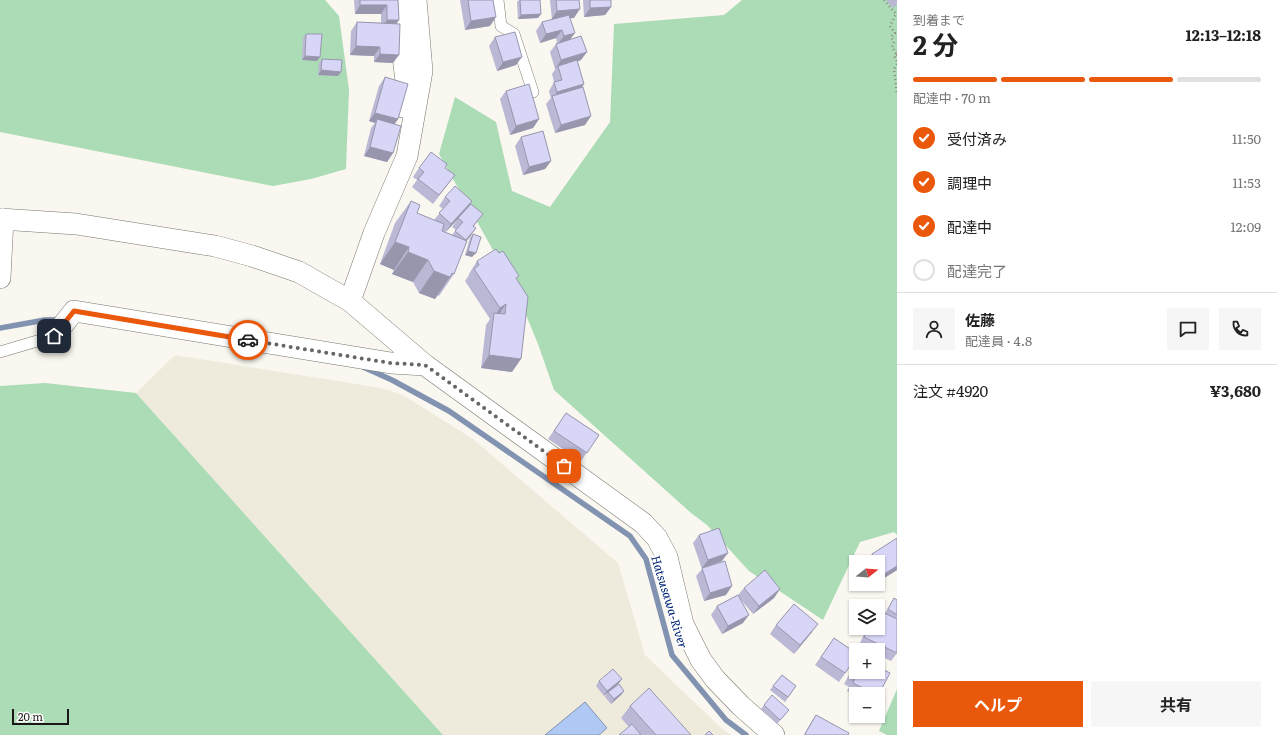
<!DOCTYPE html>
<html lang="ja">
<meta charset="utf-8">
<style>
:root{--surface:#fff;--page:#f6f6f6;--text:#222;--muted:#767676;--line:#e0e0e0;--accent:#ea580c}
body{margin:0;font-family:Literata,"Noto Sans JP",serif;background:var(--page);color:var(--text);height:100vh;display:flex;flex-direction:column;font-size:15px;white-space:nowrap}
*{box-sizing:border-box;margin:0}
p{font-size:13px;color:var(--muted)}
.icon{flex:none;width:22px;height:22px;fill:none;stroke:currentColor;stroke-width:2;stroke-linecap:round;stroke-linejoin:round}
.map{position:relative;flex:1;overflow:hidden}
.panel{display:flex;flex-direction:column;background:var(--surface);width:380px}
.panel>*{flex:none}
.needle{width:26px;rotate:73deg}
.buttons{position:absolute;left:849px;top:555px;display:grid;gap:8px}
.buttons a{display:grid;place-items:center;width:36px;height:36px;border-radius:0px;background:var(--surface);box-shadow:0 1px 3px #0004;font-size:20px}
.scale{position:absolute;left:12px;bottom:10px;width:57px;box-sizing:border-box;padding-left:4px;border:2px solid #191816;border-top:0;font-size:11px;line-height:14px;white-space:nowrap;color:#191816;-webkit-text-stroke:3px #fff;paint-order:stroke}
.pin{position:absolute;display:grid;place-items:center;width:34px;height:34px;color:#fff;margin:-17px;border-radius:8px;box-shadow:0 2px 6px #0006}
.courier{position:absolute;display:grid;place-items:center;width:40px;height:40px;margin:-20px;border:3px solid #ea580c;border-radius:50%;background:#fff;color:#222;box-shadow:0 1px 5px #0007}
.head em{font-style:normal;font-weight:700}
.head div{display:flex;flex-direction:column-reverse}
.head{display:flex;align-items:center;justify-content:space-between;height:68px;padding:0 16px}
h1{font-size:26px;font-weight:700;line-height:30px}
.bar{display:grid;grid-template-columns:repeat(4,1fr);gap:6px 4px;align-content:center;height:48px;padding:0 16px}
.bar i{height:5px;border-radius:3px;background:var(--line)}
.bar .current{background:var(--accent)}
.bar p{grid-column:span 4}
.line{display:flex;align-items:center;gap:10px;padding:0 16px;border-top:1px solid var(--line)}
.line div{flex:1}
.round{display:grid;place-items:center;flex:none;width:42px;height:42px;border-radius:0px;background:var(--page)}
ol{padding:0 16px;list-style:none}
li{display:flex;align-items:center;gap:12px;height:44px}
li p{margin-inline-start:auto}
li .icon{padding:4px;border-radius:50%;background:var(--accent);color:#fff;stroke-width:4}
li:last-child{color:var(--muted)}
li i{width:22px;height:22px;border:2px solid var(--line);border-radius:50%}
.primary-button{display:flex;gap:8px;margin-top:auto;padding:8px 16px}
.primary-button a{flex:1;height:46px;border-radius:0px;background:var(--accent);color:#fff;font-size:16px;font-weight:700;line-height:46px;text-align:center}
.primary-button a+a{background:var(--page);color:var(--text)}
main{display:flex;flex:1;min-height:0}
.map>svg:first-child{display:block}
.built{fill:#efebdc}
.green{fill:#abdcb6}
.water{fill:#afc8f4;stroke:#8293b1}
.lines{fill:none;stroke-linecap:round;stroke-linejoin:round}
.stream{stroke:#8293b1;stroke-width:5.5}
.service-casing{stroke:#78766f;stroke-width:12}
.minor-casing{stroke:#78766f;stroke-width:22}
.path{stroke:#888681;stroke-width:2.5;stroke-dasharray:1 3;stroke-linecap:butt}
.service{stroke:#fff;stroke-width:11}
.minor{stroke:#fff;stroke-width:21}
.wall{fill:#bab8d4;fill-rule:evenodd}
.shaded-wall{fill:#9796ad}
.building{fill:#d8d6f7;stroke:#9796ad}
.done{stroke:#676662;stroke-width:4;stroke-dasharray:0 7.2}
.route{stroke:#ea580c;stroke-width:5}
.labels{text-anchor:middle;stroke-width:4;stroke-linejoin:round;paint-order:stroke}
.water-label{font-size:12px;font-style:italic;fill:#002374;stroke:#fff}
</style>
<main>
<div class="map">
<svg width="897" height="735" viewBox="0 0 897 735">
<rect width="100%" height="100%" fill="#f9f7ef"/>
<path class="built" d="M175 355 381 388 403 395 473 439 618 563 645 655 719 726 731 735H443L136 393Z"/>
<path class="green" d="M0 0H325L339 16 349 90 346 169 311 179 273 186 0 132Z
M742 0H897V535L894 532 860 542 823 620 749 571 707 525 691 513 554 390 538 344 516 291 439 154 455 97 496 122 512 191 550 207 610 122 614 24 724 15Z
M45 383 136 393 443 735H0V386Z
M897 689V735H887L879 731Z"/>
<path class="water" d="M585 702 607 728 599 735H545Z"/>
<g class="lines">
<path class="stream" d="M0 328 45 320H59
M363 367 392 380 449 411 630 536 646 559 672 655 726 720 746 735"/>
<g class="service-casing">
<path id="service" d="M498 0 501 26 514 34 533 92
M0 352 54 336"/>
</g>
<g class="minor-casing">
<path id="minor" d="M396 0 406 81 403 107
M0 219 76 224 215 246 252 256 299 272 350 301 425 365 643 523 657 538 667 557 683 624 701 660 715 679 741 706 774 735
M0 278 3 219
M350 301 374 233 407 156 422 71 416 0
M54 336 74 311 391 363 425 365"/>
</g>
<path class="path" d="M884 0 896 14 890 26 895 33 891 37 894 42 892 47 897 55
M897 55 894 56 897 61
M897 64 894 69 897 95"/>
<use href="#service" class="service"/>
<use href="#minor" class="minor"/>
</g>
<path class="wall" d="M354 0H398L399 20 396 24 393 63 374 62V56L350 55 351 31 357 22 381 23V14H355Z
M460 0H493L490 26 465 30Z
M519 0H520L541 14 538 18 518 19 517 2Z
M550 0H579L574 18H570V39L581 60 577 62 584 84 582 87 585 125 555 133 546 104 551 98 549 91 554 82 552 74 556 68 555 69 550 52 556 44 557 43 556 38 540 43 536 31 542 22 552 20Z
M583 0H611V7L605 15 584 17Z
M886 0H897V5L893 8Z
M306 34 320 57 317 61 302 60 303 38Z
M495 37 516 65 497 71 489 46Z
M322 59 341 72 338 76 318 75 319 63Z
M385 77 398 119 394 124 393 153 387 162 364 156 371 128 375 123 369 121 379 86Z
M506 91 539 119 533 128 510 135 500 99Z
M521 137 551 161 545 169 523 175 515 146Z
M419 168H445L455 175 433 204 412 187 417 180 413 177Z
M445 197 472 201 468 208 483 214 474 226 470 237 466 241 454 274 439 296 438 295 435 299 419 293 413 282 392 274 394 270 380 264 395 223 411 201 417 213 434 220 443 209 439 206ZM457 220 452 227 456 230 452 235 445 232Z
M473 234 472 257 465 255 470 238Z
M477 261 516 279 512 372 481 368 486 325 490 319 465 281 469 275V274Z
M566 413 599 435 581 461 548 439Z
M699 535 722 561 714 564 726 595 704 601 696 576 702 569 693 543Z
M897 538V570L878 582V562H866L872 554Z
M744 588 780 589 774 598 753 614 741 600 743 623 722 634 711 615 717 606 738 595Z
M894 598 897 600V653L891 661 878 655V650H868L859 645 867 628H878L885 613Z
M776 625 812 632 794 654 770 634Z
M834 638 856 658 839 682 815 665Z
M856 664 878 694H856V696L847 691 849 687 844 684 851 671Z
M782 675 796 686 785 702 770 690Z
M622 679 619 683 604 696 596 686 599 681Z
M624 691 621 695 611 704 605 697 608 692Z
M764 705 786 714 777 724 761 709Z
M630 706 691 735H619L629 727 621 718Z
M816 715 848 735H804L810 724Z"/>
<path class="shaded-wall" d="M360 5H387L381 14H355Z
M611 7 605 15 584 17 590 8Z
M580 9 574 18 551 20 557 11Z
M541 14 538 18 518 19 521 15Z
M496 17 490 26 465 30 471 21Z
M387 20H399L393 29H381Z
M562 30 556 38 540 43 546 34Z
M575 33 569 41 558 44 564 36Z
M356 46 380 47 374 56 350 55Z
M587 52 581 60 558 67V66L555 69 561 60Z
M380 54 399 55 393 63 374 62Z
M305 56 320 57 317 61 302 60Z
M522 57 516 65 497 71 503 62Z
M321 70 341 72 338 76 318 75Z
M584 84 578 93 553 98 557 92Z
M375 113 398 119 392 128 377 119 375 123 369 121Z
M591 116 585 125 555 133 561 125Z
M539 119 533 128 510 135 516 126Z
M370 147 393 153 387 162 364 156Z
M551 161 545 169 523 175 529 167Z
M472 201 466 210 445 233 451 224Z
M476 228 470 237 460 248 466 240Z
M395 242 409 247 394 270 380 264Z
M468 251 476 253 472 257 465 255Z
M408 252 428 260 413 282 392 274Z
M434 271 450 277 435 299 419 293Z
M506 304 497 317H494L500 308Z
M489 355 521 359 512 372 481 368Z
M728 553 722 561 702 568 708 560Z
M897 566V570L878 582 884 574Z
M732 586 726 595 704 601 710 593Z
M780 589 774 598 753 614 759 606Z
M749 615 743 623 722 634 728 626Z
M818 624 812 632 794 654 800 645Z
M622 679 619 683 604 696 607 691Z
M624 691 621 695 611 704 614 699Z"/>
<path class="building" d="M360 0H398L399 20H387V5H360Z
M468 0H493L496 17 471 21Z
M520 0H540L541 14 521 15Z
M556 0H579L580 9 557 11Z
M590 0H611V7L590 8Z
M569 15 575 33 564 36 562 30 546 34 542 22Z
M357 22 400 24 399 55 380 54V47L356 46Z
M515 32 522 57 503 62 495 37Z
M306 34H322L320 57 305 56Z
M581 36 587 52 561 60 556 44Z
M322 59 342 60 341 72 321 70Z
M577 60 584 84 557 92 554 82 562 80 558 66Z
M385 77 408 84 398 119 375 113Z
M529 84 539 119 516 126 506 91Z
M583 87 591 116 561 125 552 96Z
M377 119 401 126 393 153 370 147Z
M543 131 551 161 529 167 521 137Z
M431 152 447 164 445 168 455 175 439 195 418 179 424 172 419 168Z
M455 186 472 201 451 224 439 213 450 201 445 197Z
M411 201 420 205 417 213 444 224 442 231 467 241 454 274 452 273 450 277 434 271 428 260 408 252 409 247 395 242Z
M471 204 483 214 473 226 476 228 466 240 455 231 463 222 458 218Z
M473 234 481 237 476 253 468 251Z
M496 249 499 253 503 251 519 276 516 278 528 297 521 359 489 355 494 313 505 314 506 304 500 308 474 269 479 265 477 261Z
M566 413 599 435 587 453 554 431Z
M719 528 728 553 708 560 699 535Z
M897 538V566L884 574 878 565V562H876L872 554Z
M725 561 732 586 710 593 702 568Z
M765 570 780 589 759 606 744 588Z
M738 595 749 615 728 626 717 606Z
M894 598 897 600V615L888 609Z
M794 604 818 624 800 645 776 625Z
M878 610 897 619V653L864 637 869 628H878Z
M834 638 856 653V658L845 673 821 657Z
M856 665V672H878V667L890 673 878 696V694H875L853 683 855 678 850 676Z
M613 669 622 679 607 691 599 681Z
M782 675 796 686 788 697 773 686Z
M619 684 624 691 614 699 608 692Z
M649 688 691 735H656L630 706Z
M772 695 789 710 780 720 764 705Z
M816 715 849 733 848 735H806L805 734Z
M632 724 641 735H619Z
M709 731 713 735H705Z"/>
<g class="lines">
<path class="done" d="M248 340 390 363 425 365 564 466"/>
<path class="route" d="M54 336 74 311 248 340"/>
</g>
<g class="labels">
<g class="water-label">
<text transform="translate(669 602) rotate(73)" y="4">Hatsusawa-River</text>
</g>
</g>
</svg>
<div class="buttons">
<a><svg class="needle" viewBox="-14 -14 28 28"><path d="M0-13l5 13h-10z" fill="#e53935"/><path d="M0 13l5-13h-10z" fill="#767676"/></svg></a>
<a><svg class="icon" aria-label="layers" viewBox="0 0 24 24"><path d="M12 4l9 5-9 5-9-5zM3 14l9 5 9-5"/></svg></a>
<a>+</a>
<a>−</a>
</div>
<div class="scale">20 m</div>
<div class="pin" style="left:564px;top:466px;background:#ea580c"><svg class="icon" aria-label="bag" viewBox="0 0 24 24"><path d="M5 8h14l-1 12H6zM9 8a3 3 0 0 1 6 0"/></svg></div>
<div class="pin" style="left:54px;top:336px;background:#1f2937"><svg class="icon" aria-label="home" viewBox="0 0 24 24"><path d="M3 11l9-7 9 7M6 9v11h12V9"/></svg></div>
<div class="courier" style="left:248px;top:340px"><svg class="icon" aria-label="car" viewBox="0 0 24 24"><path d="M5 17H2v-5l4-1 3-4h7l3 4 3 1v5h-3M9 17h6M6 11h13"/><circle cx="7" cy="17" r="2"/><circle cx="17" cy="17" r="2"/></svg></div>
</div>
<section class="panel">
<div class="head"><div><h1>2 分</h1><p>到着まで</p></div><em>12:13–12:18</em></div>
<div class="bar"><i class="current"></i><i class="current"></i><i class="current"></i><i></i><p>配達中 · 70 m</p></div>
<ol>
<li><svg class="icon" aria-label="check" viewBox="0 0 24 24"><path d="M5 12l5 5 9-10"/></svg>受付済み<p>11:50</p></li>
<li><svg class="icon" aria-label="check" viewBox="0 0 24 24"><path d="M5 12l5 5 9-10"/></svg>調理中<p>11:53</p></li>
<li><svg class="icon" aria-label="check" viewBox="0 0 24 24"><path d="M5 12l5 5 9-10"/></svg>配達中<p>12:09</p></li>
<li><i></i>配達完了</li>
</ol>
<div class="line" style="height:72px"><a class="round"><svg class="icon" aria-label="person" viewBox="0 0 24 24"><circle cx="12" cy="8" r="4"/><path d="M4 21q1-7 8-7t8 7"/></svg></a><div><b>佐藤</b><p>配達員 · 4.8</p></div><a class="round"><svg class="icon" aria-label="chat" viewBox="0 0 24 24"><path d="M4 5h16v11H9l-5 4z"/></svg></a><a class="round"><svg class="icon" aria-label="phone" viewBox="0 0 24 24"><path d="M5 4h4l2 5-3 2q2 4 5 5l2-3 5 2v4C11 20 4 13 5 4z"/></svg></a></div>
<div class="line" style="height:52px"><div>注文 #4920</div><b>¥3,680</b></div>
<div class="primary-button"><a>ヘルプ</a><a>共有</a></div>
</section>
</main>
